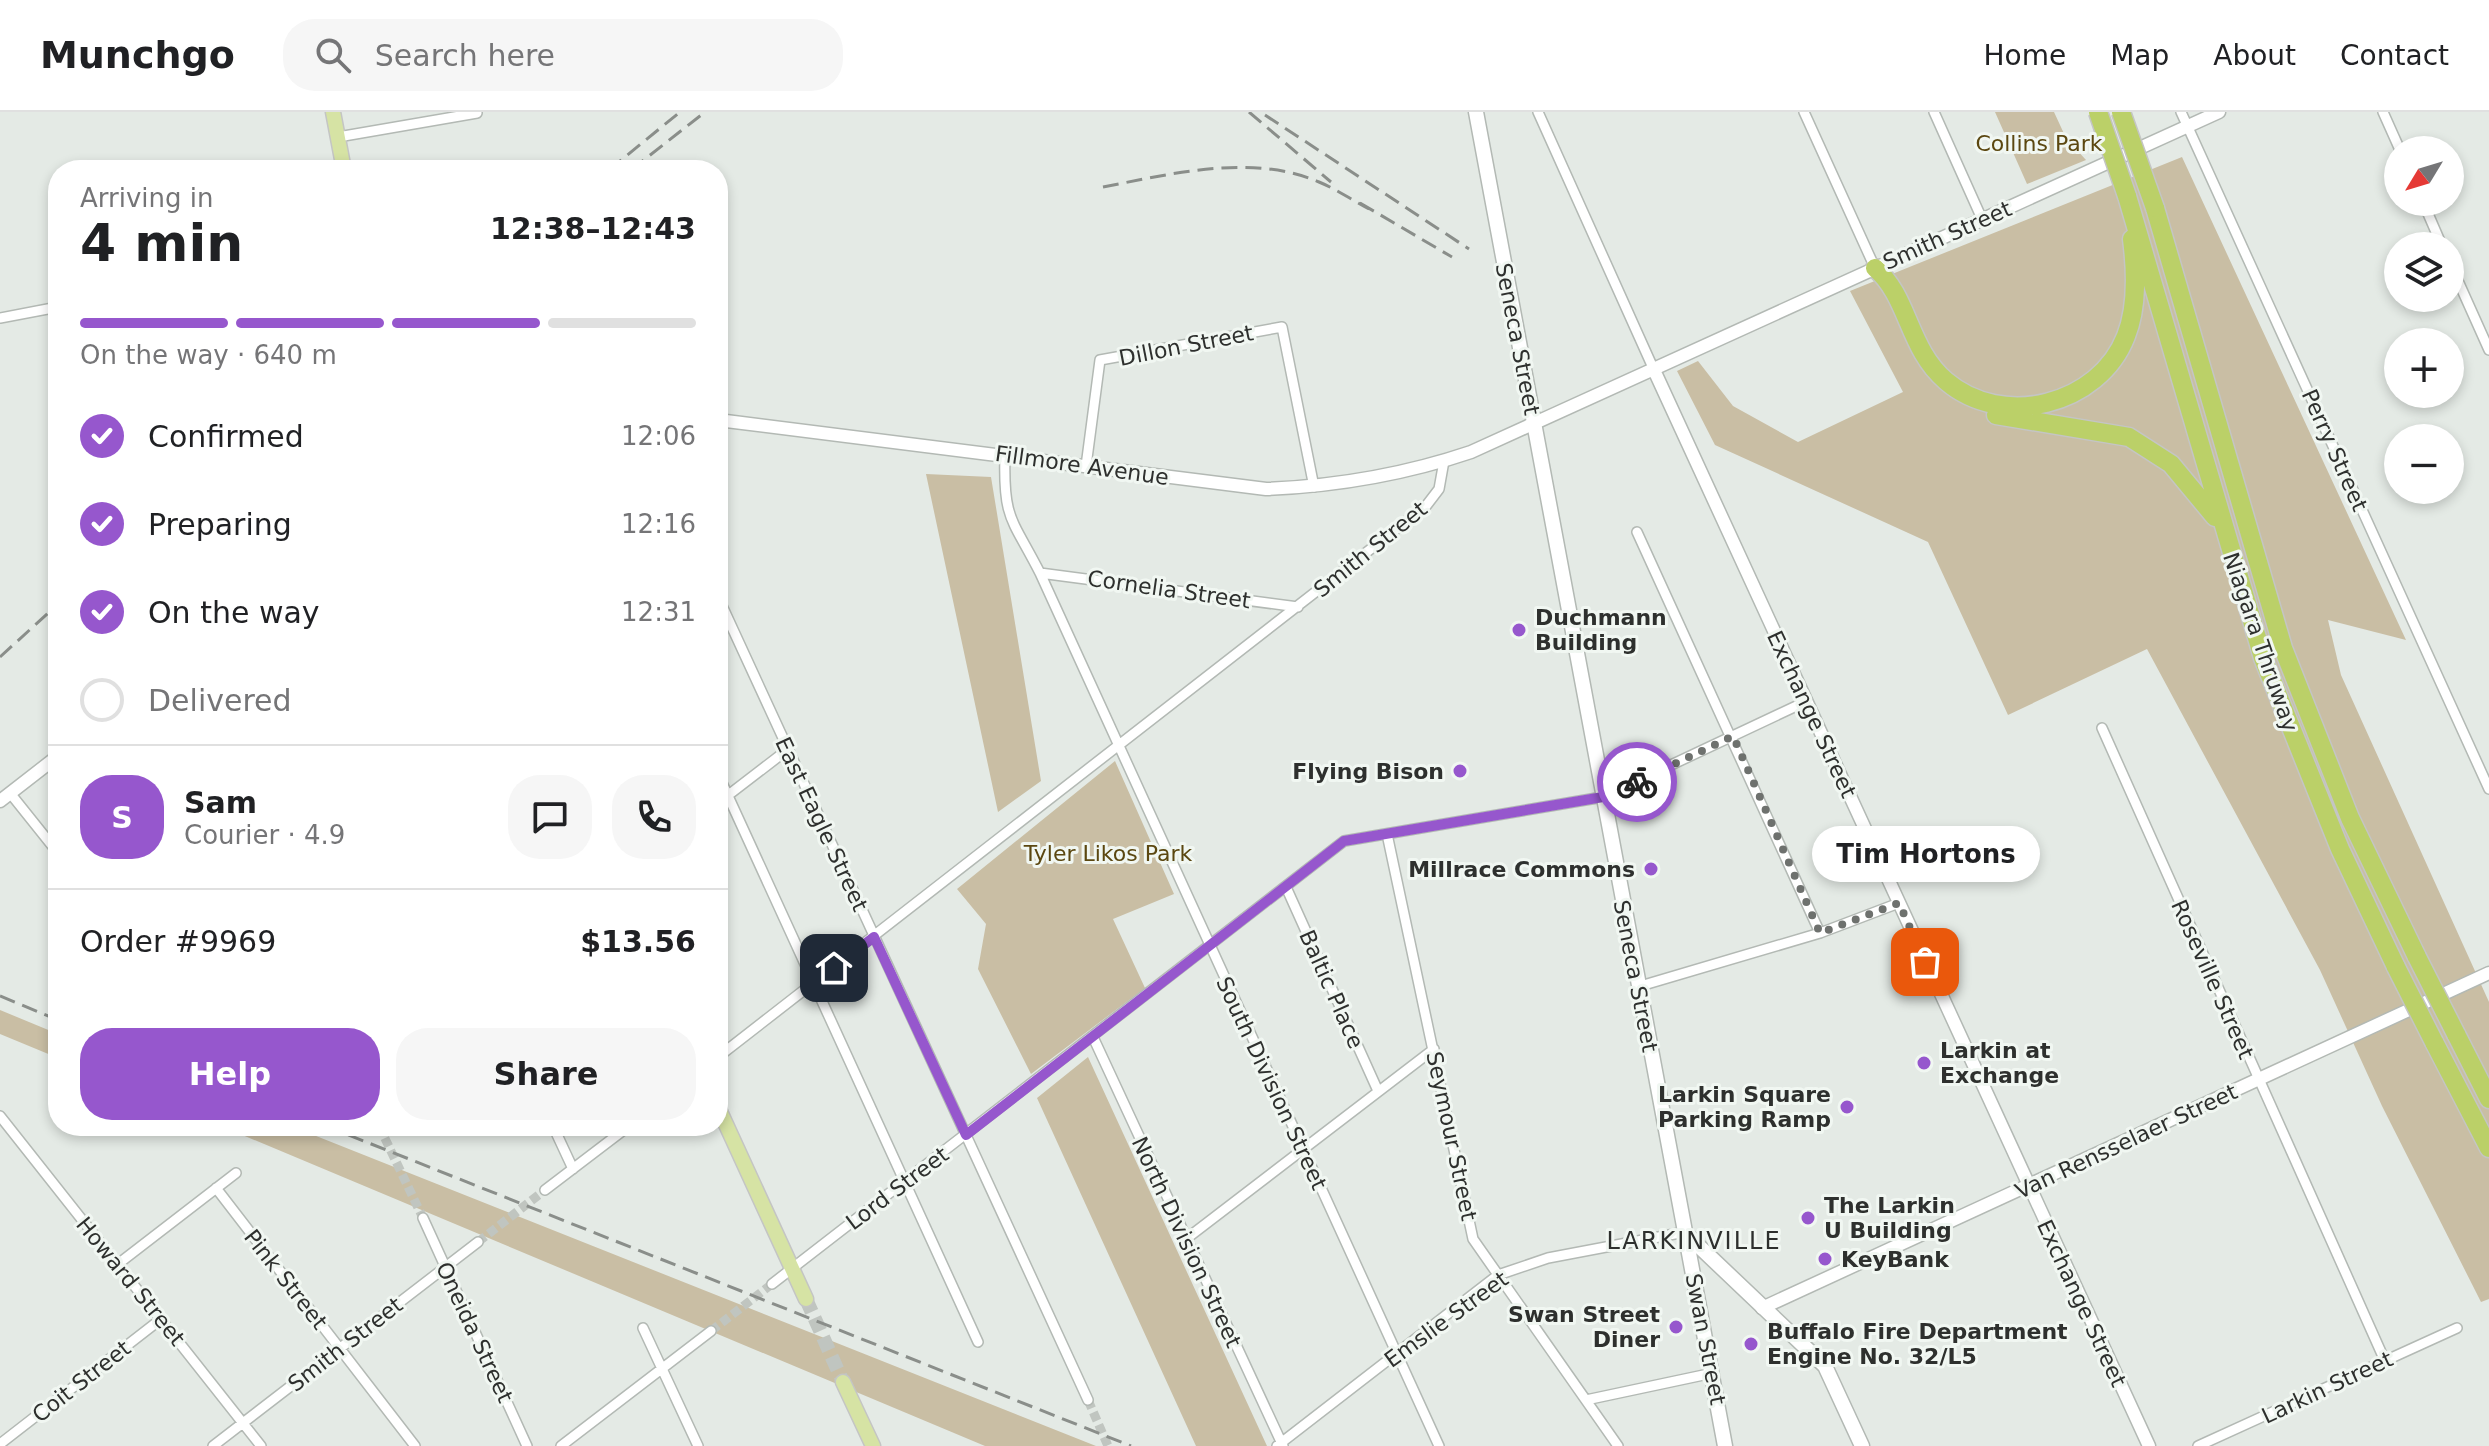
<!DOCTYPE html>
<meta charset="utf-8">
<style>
:root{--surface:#fff;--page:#f6f6f6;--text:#202124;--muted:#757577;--line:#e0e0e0;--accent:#9657cd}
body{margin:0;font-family:"DejaVu Sans",sans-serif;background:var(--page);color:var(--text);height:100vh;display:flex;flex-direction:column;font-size:30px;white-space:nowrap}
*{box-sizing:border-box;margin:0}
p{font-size:26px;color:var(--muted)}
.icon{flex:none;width:44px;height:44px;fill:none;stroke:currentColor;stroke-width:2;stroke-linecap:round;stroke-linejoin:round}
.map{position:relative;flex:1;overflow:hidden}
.details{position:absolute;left:48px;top:48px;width:680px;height:976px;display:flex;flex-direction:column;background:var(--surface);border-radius:32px;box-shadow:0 4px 12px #0003}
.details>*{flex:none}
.needle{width:52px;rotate:232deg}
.buttons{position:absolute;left:2384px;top:24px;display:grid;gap:16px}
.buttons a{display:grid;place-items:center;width:80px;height:80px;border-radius:50%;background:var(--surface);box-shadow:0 4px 12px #0003;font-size:40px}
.pin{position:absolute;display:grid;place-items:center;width:68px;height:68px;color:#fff;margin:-34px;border-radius:16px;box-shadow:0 4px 12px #0006}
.courier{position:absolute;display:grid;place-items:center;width:80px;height:80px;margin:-40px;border:6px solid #9657cd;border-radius:50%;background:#fff;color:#222;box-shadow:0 2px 10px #0007}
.bubble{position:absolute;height:56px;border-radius:28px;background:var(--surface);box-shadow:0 4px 12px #0003;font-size:26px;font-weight:600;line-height:56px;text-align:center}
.overview em{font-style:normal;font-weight:600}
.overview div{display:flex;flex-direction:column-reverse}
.overview{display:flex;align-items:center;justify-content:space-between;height:136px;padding:0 32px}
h1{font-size:52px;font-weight:600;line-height:60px}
.bar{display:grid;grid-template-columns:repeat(4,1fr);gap:12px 8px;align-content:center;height:96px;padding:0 32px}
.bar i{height:10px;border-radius:6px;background:var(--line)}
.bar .selected{background:var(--accent)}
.bar p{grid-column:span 4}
.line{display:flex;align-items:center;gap:20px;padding:0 32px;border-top:2px solid var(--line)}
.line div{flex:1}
.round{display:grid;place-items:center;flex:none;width:84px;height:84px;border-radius:32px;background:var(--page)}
ol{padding:0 32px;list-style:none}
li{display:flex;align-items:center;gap:24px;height:88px}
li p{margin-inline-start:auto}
li .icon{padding:8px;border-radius:50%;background:var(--accent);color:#fff;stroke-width:4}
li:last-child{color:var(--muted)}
li i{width:44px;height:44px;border:4px solid var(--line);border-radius:50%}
.action{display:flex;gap:16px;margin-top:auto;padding:16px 32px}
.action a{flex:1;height:92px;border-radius:32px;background:var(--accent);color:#fff;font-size:32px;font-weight:600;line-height:92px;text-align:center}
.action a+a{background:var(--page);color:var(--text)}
header{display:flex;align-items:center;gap:48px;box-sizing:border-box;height:112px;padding:0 40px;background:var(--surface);border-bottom:2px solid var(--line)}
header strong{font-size:38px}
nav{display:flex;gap:44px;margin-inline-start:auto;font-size:28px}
.search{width:560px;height:72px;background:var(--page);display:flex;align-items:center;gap:20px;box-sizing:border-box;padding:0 28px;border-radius:32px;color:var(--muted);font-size:30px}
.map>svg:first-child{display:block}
.green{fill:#c9bea4}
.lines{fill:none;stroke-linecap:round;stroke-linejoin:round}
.minor-tunnel{stroke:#c0c5c0;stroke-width:9;stroke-dasharray:9 4.5;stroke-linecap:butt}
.primary-tunnel{stroke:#c0c5c0;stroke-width:14;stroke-dasharray:14 7;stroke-linecap:butt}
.minor-casing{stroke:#b3b9b4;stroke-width:12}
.tertiary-casing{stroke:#b3b9b4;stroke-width:15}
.secondary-casing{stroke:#b3b9b4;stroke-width:17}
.primary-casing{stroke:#c4c5c4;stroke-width:17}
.motorway-casing{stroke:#c4c5c4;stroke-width:21}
.minor{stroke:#fff;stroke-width:9}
.tertiary{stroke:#fff;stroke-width:12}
.secondary{stroke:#fff;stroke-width:14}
.primary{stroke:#d6e3a4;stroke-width:14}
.motorway{stroke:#bbd068;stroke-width:18}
.rail{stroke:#8a8e8a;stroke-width:3;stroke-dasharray:16 8;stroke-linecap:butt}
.motorway-bridge-casing{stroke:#c4c5c4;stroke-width:21;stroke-linecap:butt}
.motorway-bridge{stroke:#bbd068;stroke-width:18}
.done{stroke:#6e716e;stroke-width:8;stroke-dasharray:0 14.4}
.route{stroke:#9657cd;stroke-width:10}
.poi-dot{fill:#9657cd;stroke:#f1f7f2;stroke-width:3}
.labels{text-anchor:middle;stroke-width:6;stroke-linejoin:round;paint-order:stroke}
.park-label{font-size:22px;fill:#5b4710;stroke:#f1f7f2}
.street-label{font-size:22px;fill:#2e302e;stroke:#f1f7f2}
.poi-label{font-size:22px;font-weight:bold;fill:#2e302e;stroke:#f1f7f2;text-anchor:start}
.neighbourhood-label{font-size:24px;letter-spacing:2px;fill:#2e302e;stroke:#f1f7f2}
</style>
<header>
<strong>Munchgo</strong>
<div class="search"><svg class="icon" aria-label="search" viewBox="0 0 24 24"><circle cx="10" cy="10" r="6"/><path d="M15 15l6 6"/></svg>Search here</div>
<nav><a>Home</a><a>Map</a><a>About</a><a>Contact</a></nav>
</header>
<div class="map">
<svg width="2489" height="1334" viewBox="0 0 2489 1334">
<rect width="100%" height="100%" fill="#e4eae5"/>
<path class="green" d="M1995 0H2054L2066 26 2086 48 2027 72Z
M2182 45 2406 528 2328 508 2341 563 2489 890V1187L2481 1190 2382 994 2320 858 2147 537 2008 603 1928 430 1715 333 1677 259 1698 249 1733 294 1798 330 1903 280 1850 179Z
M926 362 991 365 1041 669 998 700Z
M1115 649 1174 782 1113 807 1145 876 1031 962 978 857 986 812 957 777Z
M0 898 58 922V946L0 922Z
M1088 945 1267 1334H1196L1037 986Z
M221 1014H291L1096 1334H985Z"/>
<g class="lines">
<path class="minor-tunnel" d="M379 1014 423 1106
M478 1130 545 1078
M711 1219 772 1172
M1088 1288 1108 1334"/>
<path class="primary-tunnel" d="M806 1187 843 1270"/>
<g class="minor-casing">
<path id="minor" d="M1538 0 1654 258
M1804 0 1875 156
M1934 0 1982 107
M2181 0 2489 677
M2383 0 2400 38
M338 25 477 1
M2423 90 2442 134
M2450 151 2489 238
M0 206 58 195
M1005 343C1003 408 1012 406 1040 461L1439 1334
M1086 354 1100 248 1282 215 1314 375
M1637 420 1820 821
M1040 461 1298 495
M718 485 1088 1288
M2102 616 2385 1249
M718 662 978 1230
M10 681 58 741
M718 691 787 638
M1387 722 1473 1127 1618 1334
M1286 775 1378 979
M1637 875 1820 821 1899 791
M1093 925 1283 1334
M718 945 1426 394 1439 377 1444 349
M0 1004 261 1334
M553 1014 573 1057
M216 1076 415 1334
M545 1078 629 1014
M423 1106 527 1334
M1186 1127 1434 937
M118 1152 236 1061
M772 1172 1344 729 1603 685 1807 589
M643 1216 698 1334
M1586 1288 1713 1261
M0 1332 161 1207
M213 1334 478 1130
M561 1334 711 1219
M1277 1334 1498 1163 1548 1146 1685 1120
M2198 1334 2457 1216"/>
</g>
<g class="tertiary-casing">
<path id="tertiary" d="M1654 258 2149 1334
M718 308 1266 377C1338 374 1403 363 1471 340L2219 0
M0 689 58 644
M1762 1196 2489 861"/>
</g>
<g class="secondary-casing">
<path id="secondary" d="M1476 0 1725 1334
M1685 1121 1825 1254 1862 1334"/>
</g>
<g class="primary-casing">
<path id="primary" d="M333 0 344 58
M718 995 806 1187
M843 1270 873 1334"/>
</g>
<g class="motorway-casing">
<path id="motorway" d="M2127 84 2263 546 2340 737 2396 855
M2155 96 2283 536 2350 706 2417 845
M1875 156C1909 185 1908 237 1946 269 2002 317 2099 294 2126 224 2138 194 2136 158 2132 127
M1996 303 2129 325 2171 352 2215 405
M2456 922 2489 987
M2434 930 2489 1036"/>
</g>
<use href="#minor" class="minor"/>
<use href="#tertiary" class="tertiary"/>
<use href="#secondary" class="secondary"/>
<use href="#primary" class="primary"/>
<use href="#motorway" class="motorway"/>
<path class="rail" d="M1249 0 1331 70
M1265 3 1469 137
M609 58 680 0
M631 58 705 0
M1103 75C1171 62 1252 41 1319 70 1336 77 1352 88 1369 97
M1360 91 1452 145
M0 545 58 492
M0 884 58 908
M326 1014 1131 1334"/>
<g class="motorway-bridge-casing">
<path id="motorway-bridge" d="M2098 0 2127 84
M2121 0 2155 96
M2417 845 2456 922
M2396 855 2434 930"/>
</g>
<use href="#motorway-bridge" class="motorway-bridge"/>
</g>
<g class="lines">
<path class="done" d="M1637 670 1733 624 1820 821 1899 791 1925 850"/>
<path class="route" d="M834 856 874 825 966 1023 1344 729 1603 685 1637 670"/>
</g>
<g class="poi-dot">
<circle cx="1519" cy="518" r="8"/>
<circle cx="1460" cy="659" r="8"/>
<circle cx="1651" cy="757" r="8"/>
<circle cx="1924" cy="951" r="8"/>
<circle cx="1847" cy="995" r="8"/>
<circle cx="1808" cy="1106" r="8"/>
<circle cx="1825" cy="1147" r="8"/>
<circle cx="1676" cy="1215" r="8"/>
<circle cx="1751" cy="1232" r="8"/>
</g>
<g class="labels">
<g class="park-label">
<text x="2039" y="39">Collins Park</text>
<text x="1108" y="749">Tyler Likos Park</text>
</g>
<g class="street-label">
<text transform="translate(1947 123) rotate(-24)" y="8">Smith Street</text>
<text transform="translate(1518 227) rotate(79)" y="8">Seneca Street</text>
<text transform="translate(1186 233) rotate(-11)" y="8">Dillon Street</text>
<text transform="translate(2335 338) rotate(66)" y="8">Perry Street</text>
<text transform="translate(1082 353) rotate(8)" y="8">Fillmore Avenue</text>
<text transform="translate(1370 437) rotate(-39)" y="8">Smith Street</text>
<text transform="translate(1169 477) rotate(8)" y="8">Cornelia Street</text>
<text transform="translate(2261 530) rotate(71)" y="8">Niagara Thruway</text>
<text transform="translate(1812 602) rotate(65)" y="8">Exchange Street</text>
<text transform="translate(822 712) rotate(65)" y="8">East Eagle Street</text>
<text transform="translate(1636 864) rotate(79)" y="8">Seneca Street</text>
<text transform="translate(2213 867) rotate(66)" y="8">Roseville Street</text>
<text transform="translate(1332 877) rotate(66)" y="8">Baltic Place</text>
<text transform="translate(1272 971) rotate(65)" y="8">South Division Street</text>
<text transform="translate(1452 1024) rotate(78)" y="8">Seymour Street</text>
<text transform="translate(2126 1029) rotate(-25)" y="8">Van Rensselaer Street</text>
<text transform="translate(897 1076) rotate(-37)" y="8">Lord Street</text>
<text transform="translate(1187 1130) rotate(65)" y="8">North Division Street</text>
<text transform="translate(286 1167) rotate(52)" y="8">Pink Street</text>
<text transform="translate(131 1169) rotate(51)" y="8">Howard Street</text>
<text transform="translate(2082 1191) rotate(65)" y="8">Exchange Street</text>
<text transform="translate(1446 1207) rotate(-36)" y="8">Emslie Street</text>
<text transform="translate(475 1220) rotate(65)" y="8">Oneida Street</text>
<text transform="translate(1706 1227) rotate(79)" y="8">Swan Street</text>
<text transform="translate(345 1232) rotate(-38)" y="8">Smith Street</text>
<text transform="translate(81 1269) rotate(-38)" y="8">Coit Street</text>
<text transform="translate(2327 1275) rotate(-25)" y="8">Larkin Street</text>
</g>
<g class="poi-label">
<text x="1535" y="513">Duchmann<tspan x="1535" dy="25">Building</tspan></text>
<text x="1444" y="667" text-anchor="end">Flying Bison</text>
<text x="1635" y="765" text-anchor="end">Millrace Commons</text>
<text x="1940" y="946">Larkin at<tspan x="1940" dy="25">Exchange</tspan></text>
<text x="1831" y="990" text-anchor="end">Larkin Square<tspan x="1831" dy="25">Parking Ramp</tspan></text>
<text x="1824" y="1101">The Larkin<tspan x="1824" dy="25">U Building</tspan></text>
<text x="1841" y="1155">KeyBank</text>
<text x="1660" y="1210" text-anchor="end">Swan Street<tspan x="1660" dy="25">Diner</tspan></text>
<text x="1767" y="1227">Buffalo Fire Department<tspan x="1767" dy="25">Engine No. 32/L5</tspan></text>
</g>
<g class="neighbourhood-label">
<text x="1694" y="1137">LARKINVILLE</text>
</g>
</g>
</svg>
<div class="buttons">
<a><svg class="needle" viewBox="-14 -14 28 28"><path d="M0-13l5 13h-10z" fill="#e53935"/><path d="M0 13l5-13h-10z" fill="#757577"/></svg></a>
<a><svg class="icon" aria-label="layers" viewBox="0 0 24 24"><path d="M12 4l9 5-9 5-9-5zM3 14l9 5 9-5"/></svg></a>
<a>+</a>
<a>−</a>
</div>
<div class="pin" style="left:1925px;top:850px;background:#ea580c"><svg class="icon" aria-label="bag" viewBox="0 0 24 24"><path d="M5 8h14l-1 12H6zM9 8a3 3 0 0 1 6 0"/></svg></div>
<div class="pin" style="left:834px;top:856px;background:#1f2937"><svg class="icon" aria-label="home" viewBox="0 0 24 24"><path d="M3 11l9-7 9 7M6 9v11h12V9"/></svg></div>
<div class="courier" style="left:1637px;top:670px"><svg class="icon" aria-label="bike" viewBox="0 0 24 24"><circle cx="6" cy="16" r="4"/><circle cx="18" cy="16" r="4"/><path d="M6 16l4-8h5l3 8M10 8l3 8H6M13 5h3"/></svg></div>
<div class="bubble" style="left:1812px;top:714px;width:228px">Tim Hortons</div>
<section class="details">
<div class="overview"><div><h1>4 min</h1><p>Arriving in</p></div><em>12:38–12:43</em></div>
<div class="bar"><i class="selected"></i><i class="selected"></i><i class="selected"></i><i></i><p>On the way · 640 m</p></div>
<ol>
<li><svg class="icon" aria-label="check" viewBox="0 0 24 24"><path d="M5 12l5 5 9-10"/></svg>Confirmed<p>12:06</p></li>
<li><svg class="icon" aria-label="check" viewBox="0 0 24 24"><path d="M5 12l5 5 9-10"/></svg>Preparing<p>12:16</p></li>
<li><svg class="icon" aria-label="check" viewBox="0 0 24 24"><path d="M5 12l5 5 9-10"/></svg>On the way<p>12:31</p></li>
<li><i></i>Delivered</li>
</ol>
<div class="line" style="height:144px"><b class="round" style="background:var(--accent);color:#fff">S</b><div><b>Sam</b><p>Courier · 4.9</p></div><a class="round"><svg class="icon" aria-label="chat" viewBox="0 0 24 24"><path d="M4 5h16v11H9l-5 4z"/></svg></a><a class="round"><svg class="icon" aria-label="phone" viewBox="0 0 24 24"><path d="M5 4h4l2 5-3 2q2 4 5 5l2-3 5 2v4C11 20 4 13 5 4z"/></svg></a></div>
<div class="line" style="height:104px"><div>Order #9969</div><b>$13.56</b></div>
<div class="action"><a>Help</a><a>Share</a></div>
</section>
</div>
